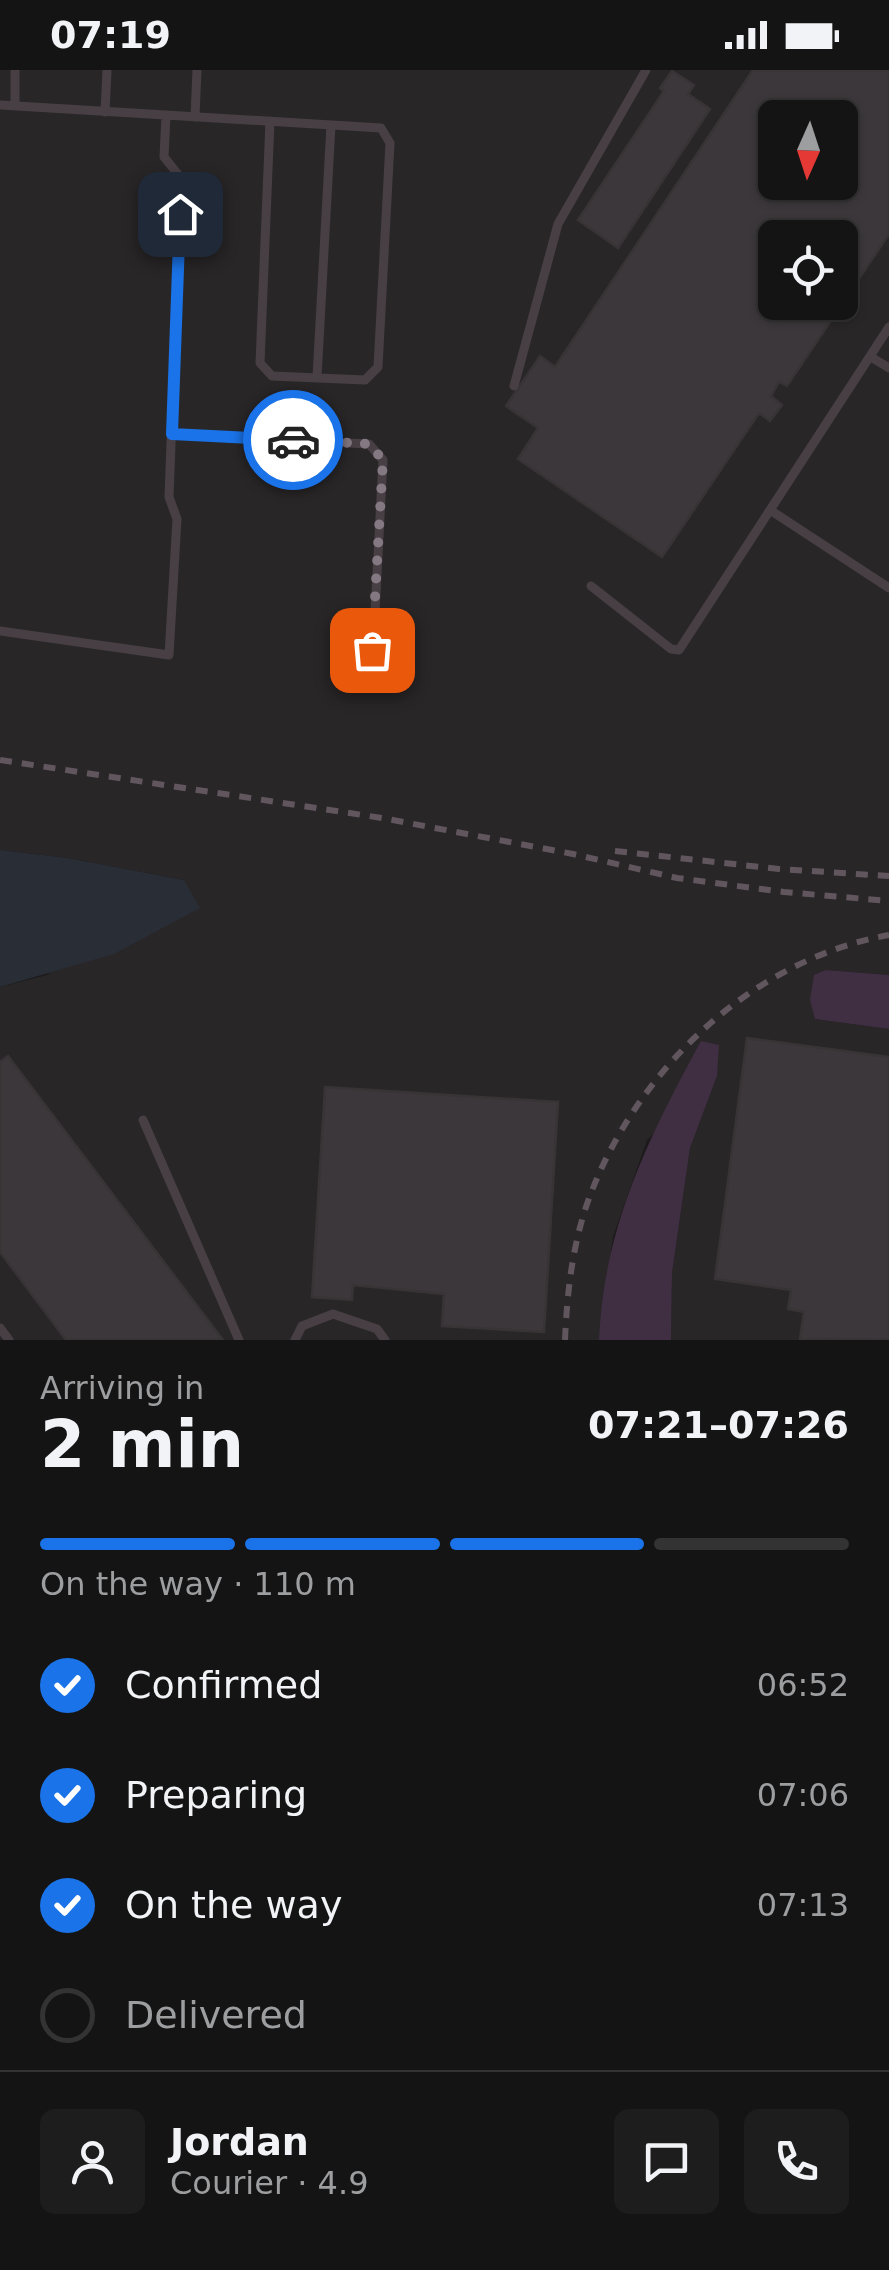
<!DOCTYPE html>
<meta charset="utf-8">
<style>
:root{--surface:#151414;--page:#1e1d1d;--text:#f1f3f6;--muted:#9d9ea0;--line:#343334;--accent:#1a73e8}
body{margin:0;font-family:"DejaVu Sans",sans-serif;background:var(--page);color:var(--text);height:100vh;display:flex;flex-direction:column;font-size:38px;white-space:nowrap}
*{box-sizing:border-box;margin:0}
p{font-size:32px;color:var(--muted)}
.icon{flex:none;width:55px;height:55px;fill:none;stroke:currentColor;stroke-width:2;stroke-linecap:round;stroke-linejoin:round}
.map{position:relative;height:1270px;overflow:hidden}
.side{display:flex;flex-direction:column;background:var(--surface);flex:1}
.side>*{flex:none}
.needle{width:65px;rotate:183deg}
.buttons{position:absolute;left:758px;top:30px;display:grid;gap:20px}
.buttons a{display:grid;place-items:center;width:100px;height:100px;border-radius:15px;background:var(--surface);box-shadow:0 2px 8px #0004,0 0 0 2px var(--line);font-size:50px}
.pin{position:absolute;display:grid;place-items:center;width:85px;height:85px;color:#fff;margin:-42px;border-radius:20px;box-shadow:0 5px 15px #0006}
.courier{position:absolute;display:grid;place-items:center;width:100px;height:100px;margin:-50px;border:8px solid #1a73e8;border-radius:50%;background:#fff;color:#222;box-shadow:0 2px 12px #0007}
.overview em{font-style:normal;font-weight:800}
.overview div{display:flex;flex-direction:column-reverse}
.overview{display:flex;align-items:center;justify-content:space-between;height:170px;padding:0 40px}
h1{font-size:65px;font-weight:800;line-height:75px}
.bar{display:grid;grid-template-columns:repeat(4,1fr);gap:15px 10px;align-content:center;height:120px;padding:0 40px}
.bar i{height:12px;border-radius:8px;background:var(--line)}
.bar .selected{background:var(--accent)}
.bar p{grid-column:span 4}
.line{display:flex;align-items:center;gap:25px;padding:0 40px;border-top:2px solid var(--line)}
.line div{flex:1}
.round{display:grid;place-items:center;flex:none;width:105px;height:105px;border-radius:15px;background:var(--page)}
ol{padding:0 40px;list-style:none}
li{display:flex;align-items:center;gap:30px;height:110px}
li p{margin-inline-start:auto}
li .icon{padding:10px;border-radius:50%;background:var(--accent);color:#fff;stroke-width:4}
li:last-child{color:var(--muted)}
li i{width:55px;height:55px;border:5px solid var(--line);border-radius:50%}
.status{display:flex;justify-content:space-between;align-items:center;height:70px;padding:0 50px;background:var(--surface);direction:ltr}
.status svg{height:28px;fill:currentColor}
.map>svg:first-child{display:block}
.built{fill:#292628;fill-rule:evenodd}
.green{fill:#292d35}
.water{fill:#402f42}
.building{fill:#3b373a;stroke:#383436;stroke-width:2.5;fill-rule:evenodd}
.lines{fill:none;stroke-linecap:round;stroke-linejoin:round}
.lane{stroke:#473f44;stroke-width:9}
.rail{stroke:#61565e;stroke-width:6;stroke-dasharray:12 10;stroke-linecap:butt}
.done{stroke:#847982;stroke-width:10;stroke-dasharray:0 18}
.route{stroke:#1a73e8;stroke-width:12}
</style>
<div class="status"><b>07:19</b><svg viewBox="0 0 49 12"><path d="M0 12V9h3v3zM5 12V6h3v6zM10 12V3h3v9zM15 12V0h3v12zM26 1h20v11H26zM47 4h2v5h-2z"/></svg></div>
<div class="map">
<svg width="889" height="1270" viewBox="0 0 889 1270">
<rect width="100%" height="100%" fill="#1c1a1b"/>
<path class="built" d="M0 0H889V905L826 900 815 949 889 959V1270H671L672 1203 690 1078 717 1006 647 1070 613 1167 599 1270H0V917L47 905 184 810 68 788 0 780ZM775 48H840V112H775ZM775 168H840V232H775Z"/>
<path class="green" d="M0 780 68 788 184 810 200 838 114 884 0 917Z"/>
<path class="water" d="M826 900 889 905V959L815 949 810 930 814 905Z
M701 971 719 975 717 1006 690 1078 672 1203 671 1270H599C604 1156 648 1069 701 971Z"/>
<path class="building" d="M753 0H889V164L787 316 779 312 771 326 782 335 770 351 759 343 662 487 518 389 538 358 506 336 540 286 555 297ZM775 48H840V112H775ZM775 168H840V232H775Z
M672 1 694 15 688 24 710 39 618 178 578 150 664 21 660 18Z
M747 968 889 987V1270L800 1269 804 1242 788 1239 791 1220 715 1209Z
M8 986 223 1270H66L0 1182V992Z
M325 1017 558 1032 544 1262 442 1256 444 1224 353 1215 352 1230 312 1227Z"/>
<g class="lines">
<path class="lane" d="M0 35C127 43 254 50 381 58L390 73 378 297 365 310 272 306 260 293 270 51
M15 36V0
M105 42 107 0
M195 47 197 0
M871 287 889 298
M317 307 331 55
M514 316 558 154 646 0
M172 364 369 374 383 390 371 618
M770 440 889 518
M591 516 671 579 679 580 889 257
M0 561 169 585 177 449 169 427 181 108 164 87 166 45
M143 1050 239 1270
M0 1258 9 1270
M295 1270 302 1256 333 1244 377 1259 385 1270"/>
<path class="rail" d="M0 690 382 748 573 784 677 808 784 822 889 831
M615 781 779 799 889 806
M565 1270C567 1224 572 1178 587 1134 633 1003 750 890 889 865"/>
</g>
<g class="lines">
<path class="done" d="M293 370 369 374 383 390 372 580"/>
<path class="route" d="M180 144 172 364 293 370"/>
</g>
</svg>
<div class="buttons">
<a><svg class="needle" viewBox="-14 -14 28 28"><path d="M0-13l5 13h-10z" fill="#e53935"/><path d="M0 13l5-13h-10z" fill="#9d9ea0"/></svg></a>
<a><svg class="icon" aria-label="locate" viewBox="0 0 24 24"><circle cx="12" cy="12" r="6"/><path d="M12 2v4M12 18v4M2 12h4M18 12h4"/></svg></a>
</div>
<div class="pin" style="left:372px;top:580px;background:#ea580c"><svg class="icon" aria-label="bag" viewBox="0 0 24 24"><path d="M5 8h14l-1 12H6zM9 8a3 3 0 0 1 6 0"/></svg></div>
<div class="pin" style="left:180px;top:144px;background:#1f2937"><svg class="icon" aria-label="home" viewBox="0 0 24 24"><path d="M3 11l9-7 9 7M6 9v11h12V9"/></svg></div>
<div class="courier" style="left:293px;top:370px"><svg class="icon" aria-label="car" viewBox="0 0 24 24"><path d="M5 17H2v-5l4-1 3-4h7l3 4 3 1v5h-3M9 17h6M6 11h13"/><circle cx="7" cy="17" r="2"/><circle cx="17" cy="17" r="2"/></svg></div>
</div>
<section class="side">
<div class="overview"><div><h1>2 min</h1><p>Arriving in</p></div><em>07:21–07:26</em></div>
<div class="bar"><i class="selected"></i><i class="selected"></i><i class="selected"></i><i></i><p>On the way · 110 m</p></div>
<ol>
<li><svg class="icon" aria-label="check" viewBox="0 0 24 24"><path d="M5 12l5 5 9-10"/></svg>Confirmed<p>06:52</p></li>
<li><svg class="icon" aria-label="check" viewBox="0 0 24 24"><path d="M5 12l5 5 9-10"/></svg>Preparing<p>07:06</p></li>
<li><svg class="icon" aria-label="check" viewBox="0 0 24 24"><path d="M5 12l5 5 9-10"/></svg>On the way<p>07:13</p></li>
<li><i></i>Delivered</li>
</ol>
<div class="line" style="height:180px"><a class="round"><svg class="icon" aria-label="person" viewBox="0 0 24 24"><circle cx="12" cy="8" r="4"/><path d="M4 21q1-7 8-7t8 7"/></svg></a><div><b>Jordan</b><p>Courier · 4.9</p></div><a class="round"><svg class="icon" aria-label="chat" viewBox="0 0 24 24"><path d="M4 5h16v11H9l-5 4z"/></svg></a><a class="round"><svg class="icon" aria-label="phone" viewBox="0 0 24 24"><path d="M5 4h4l2 5-3 2q2 4 5 5l2-3 5 2v4C11 20 4 13 5 4z"/></svg></a></div>
</section>
